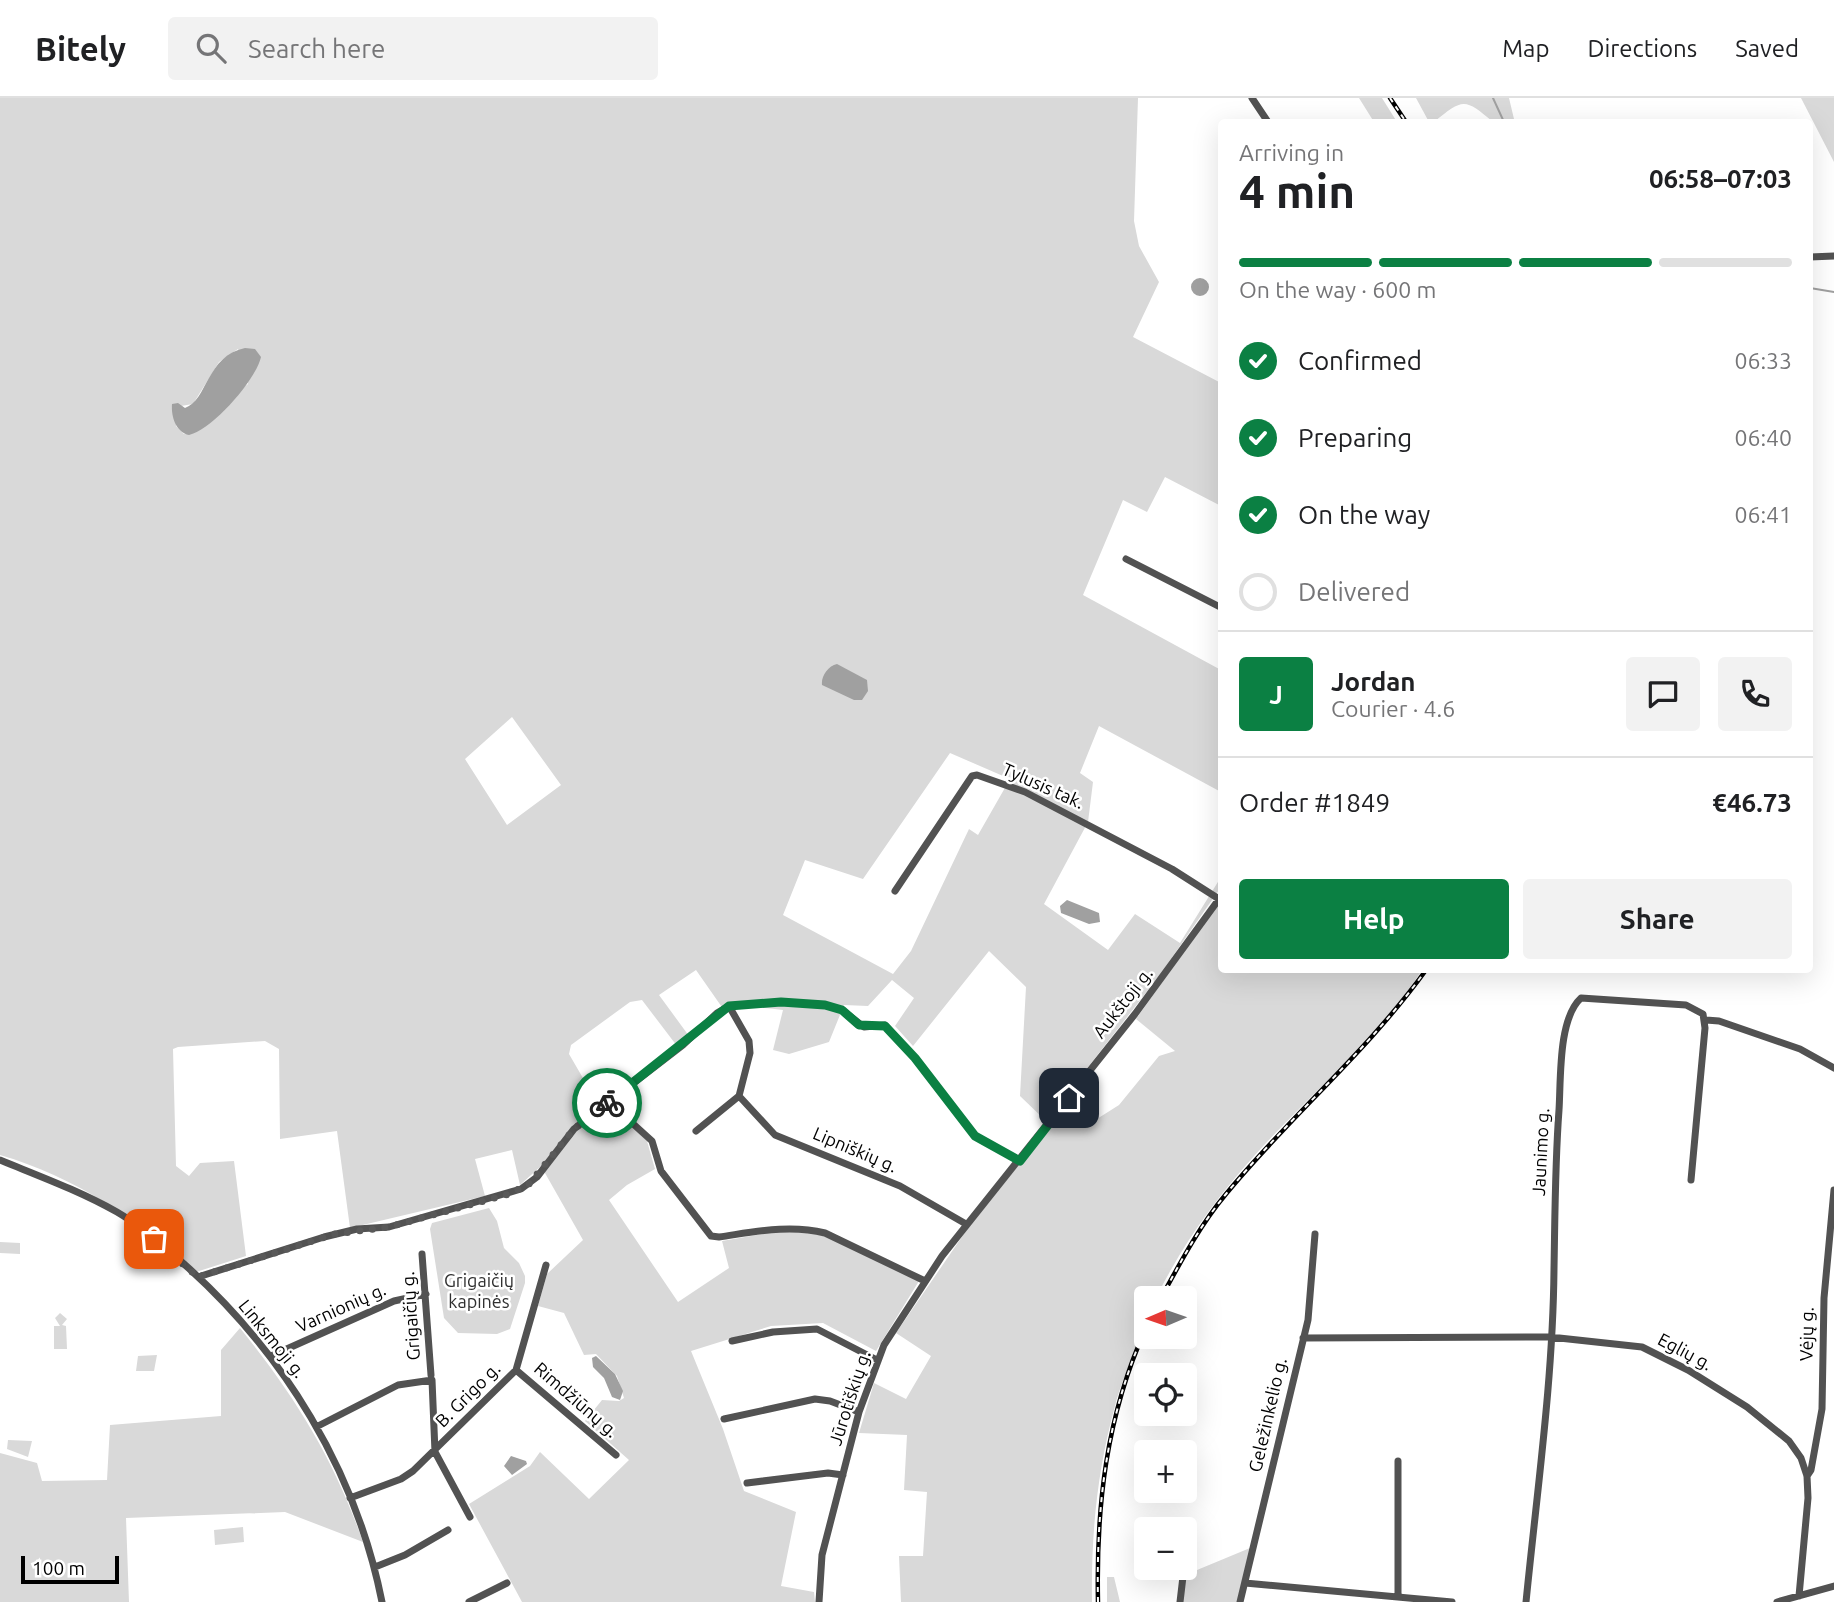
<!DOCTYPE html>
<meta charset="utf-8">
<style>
:root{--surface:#fff;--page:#f2f2f2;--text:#202124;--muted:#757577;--line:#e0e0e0;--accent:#0b8043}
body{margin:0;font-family:Ubuntu,sans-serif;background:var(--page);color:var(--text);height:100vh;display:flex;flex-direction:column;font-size:26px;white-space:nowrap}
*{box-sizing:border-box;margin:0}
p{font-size:23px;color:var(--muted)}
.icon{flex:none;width:38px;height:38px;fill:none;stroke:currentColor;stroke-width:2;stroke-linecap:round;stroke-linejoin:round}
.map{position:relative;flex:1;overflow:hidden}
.drawer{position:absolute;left:1218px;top:21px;width:595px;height:854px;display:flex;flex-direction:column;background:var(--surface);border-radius:7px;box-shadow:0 7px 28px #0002}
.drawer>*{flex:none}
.needle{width:46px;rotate:268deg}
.tools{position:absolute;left:1134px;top:1188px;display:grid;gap:14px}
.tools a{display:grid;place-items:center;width:63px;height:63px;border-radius:7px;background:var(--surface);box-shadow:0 7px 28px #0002;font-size:35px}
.scale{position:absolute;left:21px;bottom:18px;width:98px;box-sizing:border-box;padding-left:7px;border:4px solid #000;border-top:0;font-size:19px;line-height:24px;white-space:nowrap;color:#000;-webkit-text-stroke:5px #fff;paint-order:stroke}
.pin{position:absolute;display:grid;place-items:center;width:60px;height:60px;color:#fff;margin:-30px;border-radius:14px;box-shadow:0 4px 10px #0006}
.courier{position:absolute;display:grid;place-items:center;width:70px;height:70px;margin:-35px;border:5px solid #0b8043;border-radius:50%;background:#fff;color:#222;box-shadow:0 2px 9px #0007}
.headline em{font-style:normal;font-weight:700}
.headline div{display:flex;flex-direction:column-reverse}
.headline{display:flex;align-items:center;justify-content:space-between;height:119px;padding:0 21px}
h1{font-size:46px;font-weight:700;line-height:52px}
.bar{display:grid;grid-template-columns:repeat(4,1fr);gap:10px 7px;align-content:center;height:84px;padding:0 21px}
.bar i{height:9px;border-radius:5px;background:var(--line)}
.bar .on{background:var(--accent)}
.bar p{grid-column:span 4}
.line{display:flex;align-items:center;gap:18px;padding:0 21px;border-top:2px solid var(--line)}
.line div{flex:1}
.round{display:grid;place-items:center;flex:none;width:74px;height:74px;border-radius:7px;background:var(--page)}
ol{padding:0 21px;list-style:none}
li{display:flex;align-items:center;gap:21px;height:77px}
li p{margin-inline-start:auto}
li .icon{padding:7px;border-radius:50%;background:var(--accent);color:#fff;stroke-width:4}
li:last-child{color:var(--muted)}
li i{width:38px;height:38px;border:4px solid var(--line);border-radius:50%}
.primary-button{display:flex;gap:14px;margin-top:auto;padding:14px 21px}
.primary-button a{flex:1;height:80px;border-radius:7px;background:var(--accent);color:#fff;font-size:28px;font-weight:700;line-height:80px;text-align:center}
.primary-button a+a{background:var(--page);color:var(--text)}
header{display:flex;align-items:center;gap:42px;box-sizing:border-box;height:98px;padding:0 35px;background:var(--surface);border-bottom:2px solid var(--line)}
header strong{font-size:33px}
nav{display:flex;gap:38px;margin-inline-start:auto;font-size:24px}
.search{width:490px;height:63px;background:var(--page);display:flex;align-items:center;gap:18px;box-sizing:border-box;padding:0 24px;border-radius:7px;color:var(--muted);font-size:26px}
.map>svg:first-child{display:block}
.green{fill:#d9d9d9;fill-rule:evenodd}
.water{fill:#a0a0a0}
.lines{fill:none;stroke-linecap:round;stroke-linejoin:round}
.stream{stroke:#a0a0a0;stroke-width:2}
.minor{stroke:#525252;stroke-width:7}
.rail-casing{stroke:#000;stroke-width:4.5}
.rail{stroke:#fff;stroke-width:2;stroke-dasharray:5;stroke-linecap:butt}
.done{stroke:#595959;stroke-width:7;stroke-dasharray:0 12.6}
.route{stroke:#0b8043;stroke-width:9}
.labels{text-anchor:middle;stroke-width:5;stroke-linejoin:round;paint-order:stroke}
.street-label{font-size:18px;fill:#000;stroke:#fff}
.park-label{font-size:18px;fill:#303030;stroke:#fff}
</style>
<header>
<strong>Bitely</strong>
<div class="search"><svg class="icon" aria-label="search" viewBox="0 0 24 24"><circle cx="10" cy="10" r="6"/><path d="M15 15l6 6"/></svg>Search here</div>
<nav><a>Map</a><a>Directions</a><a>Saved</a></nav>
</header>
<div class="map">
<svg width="1834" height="1504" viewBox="0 0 1834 1504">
<rect width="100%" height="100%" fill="#fff"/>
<path class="green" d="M0 0H1138L1134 123 1139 148 1159 184 1133 239 1221 285V408L1165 379 1147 414 1123 402 1083 497 1221 572V694L1099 628 1080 675 1093 684 1088 724 1044 806 1108 852 1135 816 1180 845 1221 779V789L1159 878 1046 1023 1020 998 1026 889 989 853 913 948 895 928 914 900 892 882 868 908 844 907 829 944 789 956 773 952 783 912C764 910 743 906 726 915L696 872 659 897 689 938 677 948 642 902 630 904 571 947 569 956 598 1006 626 1022 647 1043 655 1071 627 1087 609 1102 678 1204 729 1170 722 1143 779 1133 816 1134 919 1183 876 1253 823 1225 771 1228 691 1253 723 1331 744 1393 796 1414 781 1488 814 1494 815 1504H522L469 1406 530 1368 540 1354 589 1401 629 1362 585 1323 602 1302 619 1303 624 1300 617 1278 596 1256 584 1257 564 1215 538 1208 547 1176 583 1142 541 1068 520 1087 512 1052 475 1061 485 1098 350 1130 337 1033 280 1041 279 951 265 943 178 949 173 951 176 1068 189 1078 200 1065 234 1063 246 1158 196 1174C140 1122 75 1079 0 1057ZM238 251 248 286 184 336 176 328 181 308 193 306 219 264ZM512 619 561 687 507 727 465 661ZM950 655 1010 681 978 737 969 731 911 853 893 876 783 817 805 762 863 781Z
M1359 0H1382L1397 24H1374Z
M1416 0H1509L1514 21 1510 24H1493C1465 0 1463 0 1434 24H1429Z
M1801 0H1834V64Z
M1221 802 1222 872H1422C1377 942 1311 995 1255 1057 1216 1100 1182 1147 1156 1200H1146C1146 1238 1124 1272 1115 1308 1097 1373 1091 1437 1092 1504H901L899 1458H923L927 1394 904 1392 907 1337 859 1335 874 1285 906 1301 931 1258 896 1235 968 1130 1066 1008 1089 1026 1119 1007 1159 958 1175 953 1136 921Z
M489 1110 497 1123 504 1150 519 1165 525 1178V1185L510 1231 497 1236 458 1235 444 1220 430 1131 432 1125Z
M0 1144 20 1145V1156L0 1155Z
M60 1215 67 1221 62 1227 66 1228 67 1251H54V1228H60L55 1220Z
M240 1230C295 1298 334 1361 363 1444L285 1414 126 1420 129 1504H0V1355L37 1365 42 1383 107 1382 110 1327 221 1318V1252Z
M157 1257 154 1273H136L138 1258Z
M8 1342 32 1343 28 1359 7 1351Z
M243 1429 244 1444 215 1447 214 1432Z
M1250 1450 1237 1504H1182L1185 1477Z
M1107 1479H1114L1120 1504H1107Z"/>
<path class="water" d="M1191 189a9 9 0 1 1 18 0a9 9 0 1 1-18 0Z
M245 250 255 251 261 259C256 282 212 332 189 337 176 334 171 319 172 306L178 305 185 310C208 302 206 258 245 250Z
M837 566 867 582 868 593 862 602H854L822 587C821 578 828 568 837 566Z
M1067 802 1099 815 1100 824 1089 826 1061 815 1060 808Z
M596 1258 615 1276 623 1293 620 1302 612 1299 604 1280 593 1269 592 1260Z
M511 1358 526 1363 527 1366 512 1377 504 1368Z"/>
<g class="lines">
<path class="stream" d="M1493 0 1504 24
M1810 190 1834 194"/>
<path class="minor" d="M1252 0 1268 24
M1810 159 1834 158
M1126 461 1222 510
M895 793 972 678 977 677 1025 694 1172 771 1219 801
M1706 922 1719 923 1800 951 1834 970
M739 998 775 1037 900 1088 966 1126
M609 1004 652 1043 661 1073 711 1138 719 1139C754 1134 789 1126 825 1135L925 1183
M696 1033 739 998 750 955 749 943 729 908
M0 1062C39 1078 80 1093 117 1114 141 1128 163 1148 184 1166 284 1255 356 1373 382 1504
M422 1156 431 1277
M198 1179 324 1139 357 1131 389 1129 521 1091 537 1079 574 1031 683 947 717 915 729 908 781 904 825 907 842 912 864 929 885 927 915 960 975 1038 1020 1063
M1303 1240 1550 1239 1642 1249 1688 1272 1747 1309 1789 1343 1801 1360 1807 1378 1808 1400 1799 1498
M732 1243 773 1234 817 1231 877 1262
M271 1258 394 1203 426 1196
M516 1272 616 1357
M724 1321 815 1301 830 1303 859 1314
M318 1328 398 1287 432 1282 435 1354 470 1419
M1807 1378 1811 1372 1822 1311 1824 1200 1834 1092
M747 1385 828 1375 843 1377
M350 1400 401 1381 413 1373 516 1272 546 1167
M1185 1462V1460
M375 1469 405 1457 448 1432
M1245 1485 1452 1504
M1398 1497V1363
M469 1504 507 1485
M819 1504 822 1457 859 1314 884 1247 942 1158 1135 916 1222 797
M1180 1504 1184 1470
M1240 1504 1308 1222 1315 1136
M1526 1504C1537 1393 1553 1282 1554 1171 1555 1117 1555 1065 1559 1012 1561 981 1558 921 1581 900L1686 907 1703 916 1705 930 1691 1082
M1777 1504 1834 1488"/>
<g class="rail-casing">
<path id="rail" d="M1390 0 1406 24
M1161 1200C1180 1165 1200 1127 1226 1096 1290 1018 1367 954 1426 872
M1098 1504C1096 1409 1106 1318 1146 1230"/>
</g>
<use href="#rail" class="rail"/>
</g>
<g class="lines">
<path class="done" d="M154 1141 198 1179 335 1136 389 1129 509 1096 529 1086 574 1031 607 1005"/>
<path class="route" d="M607 1005 729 908 781 904 825 907 842 912 859 927 885 928 915 960 975 1038 1020 1063 1069 1000"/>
</g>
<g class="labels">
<g class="street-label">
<text transform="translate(1043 688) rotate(24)" y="6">Tylusis tak.</text>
<text transform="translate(1123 905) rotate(-52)" y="6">Aukštoji g.</text>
<text transform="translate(855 1052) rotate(23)" y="6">Lipniškių g.</text>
<text transform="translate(1541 1054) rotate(-87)" y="6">Jaunimo g.</text>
<text transform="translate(341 1210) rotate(-24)" y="6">Varnionių g.</text>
<text transform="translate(411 1218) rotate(-94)" y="6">Grigaičių g.</text>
<text transform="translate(1807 1236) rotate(-89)" y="6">Vėjų g.</text>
<text transform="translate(272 1241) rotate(51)" y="6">Linksmoji g.</text>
<text transform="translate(1685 1254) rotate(28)" y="6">Eglių g.</text>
<text transform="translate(468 1297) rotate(-45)" y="6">B. Grigo g.</text>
<text transform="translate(850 1300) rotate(-72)" y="6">Jūrotiškių g.</text>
<text transform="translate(576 1302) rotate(41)" y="6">Rimdžiūnų g.</text>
<text transform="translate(1268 1317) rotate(-77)" y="6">Geležinkelio g.</text>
</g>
<g class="park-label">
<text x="479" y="1189">Grigaičių<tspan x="479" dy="21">kapinės</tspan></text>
</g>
</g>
</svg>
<div class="tools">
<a><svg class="needle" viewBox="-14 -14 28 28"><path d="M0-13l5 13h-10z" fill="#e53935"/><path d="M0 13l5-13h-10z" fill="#757577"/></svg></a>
<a><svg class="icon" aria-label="locate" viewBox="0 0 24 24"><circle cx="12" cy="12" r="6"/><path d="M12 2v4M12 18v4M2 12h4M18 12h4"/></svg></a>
<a>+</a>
<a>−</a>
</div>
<div class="scale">100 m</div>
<div class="pin" style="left:154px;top:1141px;background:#ea580c"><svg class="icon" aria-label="bag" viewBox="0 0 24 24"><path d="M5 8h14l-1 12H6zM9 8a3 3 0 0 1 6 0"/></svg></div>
<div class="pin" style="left:1069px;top:1000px;background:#1f2937"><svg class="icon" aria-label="home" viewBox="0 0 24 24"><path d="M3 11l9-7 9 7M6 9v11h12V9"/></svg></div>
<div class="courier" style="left:607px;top:1005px"><svg class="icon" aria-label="bike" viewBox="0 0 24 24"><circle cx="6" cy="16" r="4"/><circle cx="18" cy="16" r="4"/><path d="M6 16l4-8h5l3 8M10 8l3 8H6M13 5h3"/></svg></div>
<section class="drawer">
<div class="headline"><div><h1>4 min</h1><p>Arriving in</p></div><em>06:58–07:03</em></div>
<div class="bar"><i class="on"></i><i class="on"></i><i class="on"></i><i></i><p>On the way · 600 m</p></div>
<ol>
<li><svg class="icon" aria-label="check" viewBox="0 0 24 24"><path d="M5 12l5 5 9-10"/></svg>Confirmed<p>06:33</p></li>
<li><svg class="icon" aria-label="check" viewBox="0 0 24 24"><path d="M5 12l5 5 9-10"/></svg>Preparing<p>06:40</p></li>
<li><svg class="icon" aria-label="check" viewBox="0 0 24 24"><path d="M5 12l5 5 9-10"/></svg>On the way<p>06:41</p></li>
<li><i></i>Delivered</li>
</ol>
<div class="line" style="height:126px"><b class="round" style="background:var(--accent);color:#fff">J</b><div><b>Jordan</b><p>Courier · 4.6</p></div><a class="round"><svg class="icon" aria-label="chat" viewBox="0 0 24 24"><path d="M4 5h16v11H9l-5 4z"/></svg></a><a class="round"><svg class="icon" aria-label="phone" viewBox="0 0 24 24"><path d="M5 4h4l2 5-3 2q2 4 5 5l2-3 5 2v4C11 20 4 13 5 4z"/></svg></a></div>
<div class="line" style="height:91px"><div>Order #1849</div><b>€46.73</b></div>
<div class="primary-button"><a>Help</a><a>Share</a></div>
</section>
</div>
